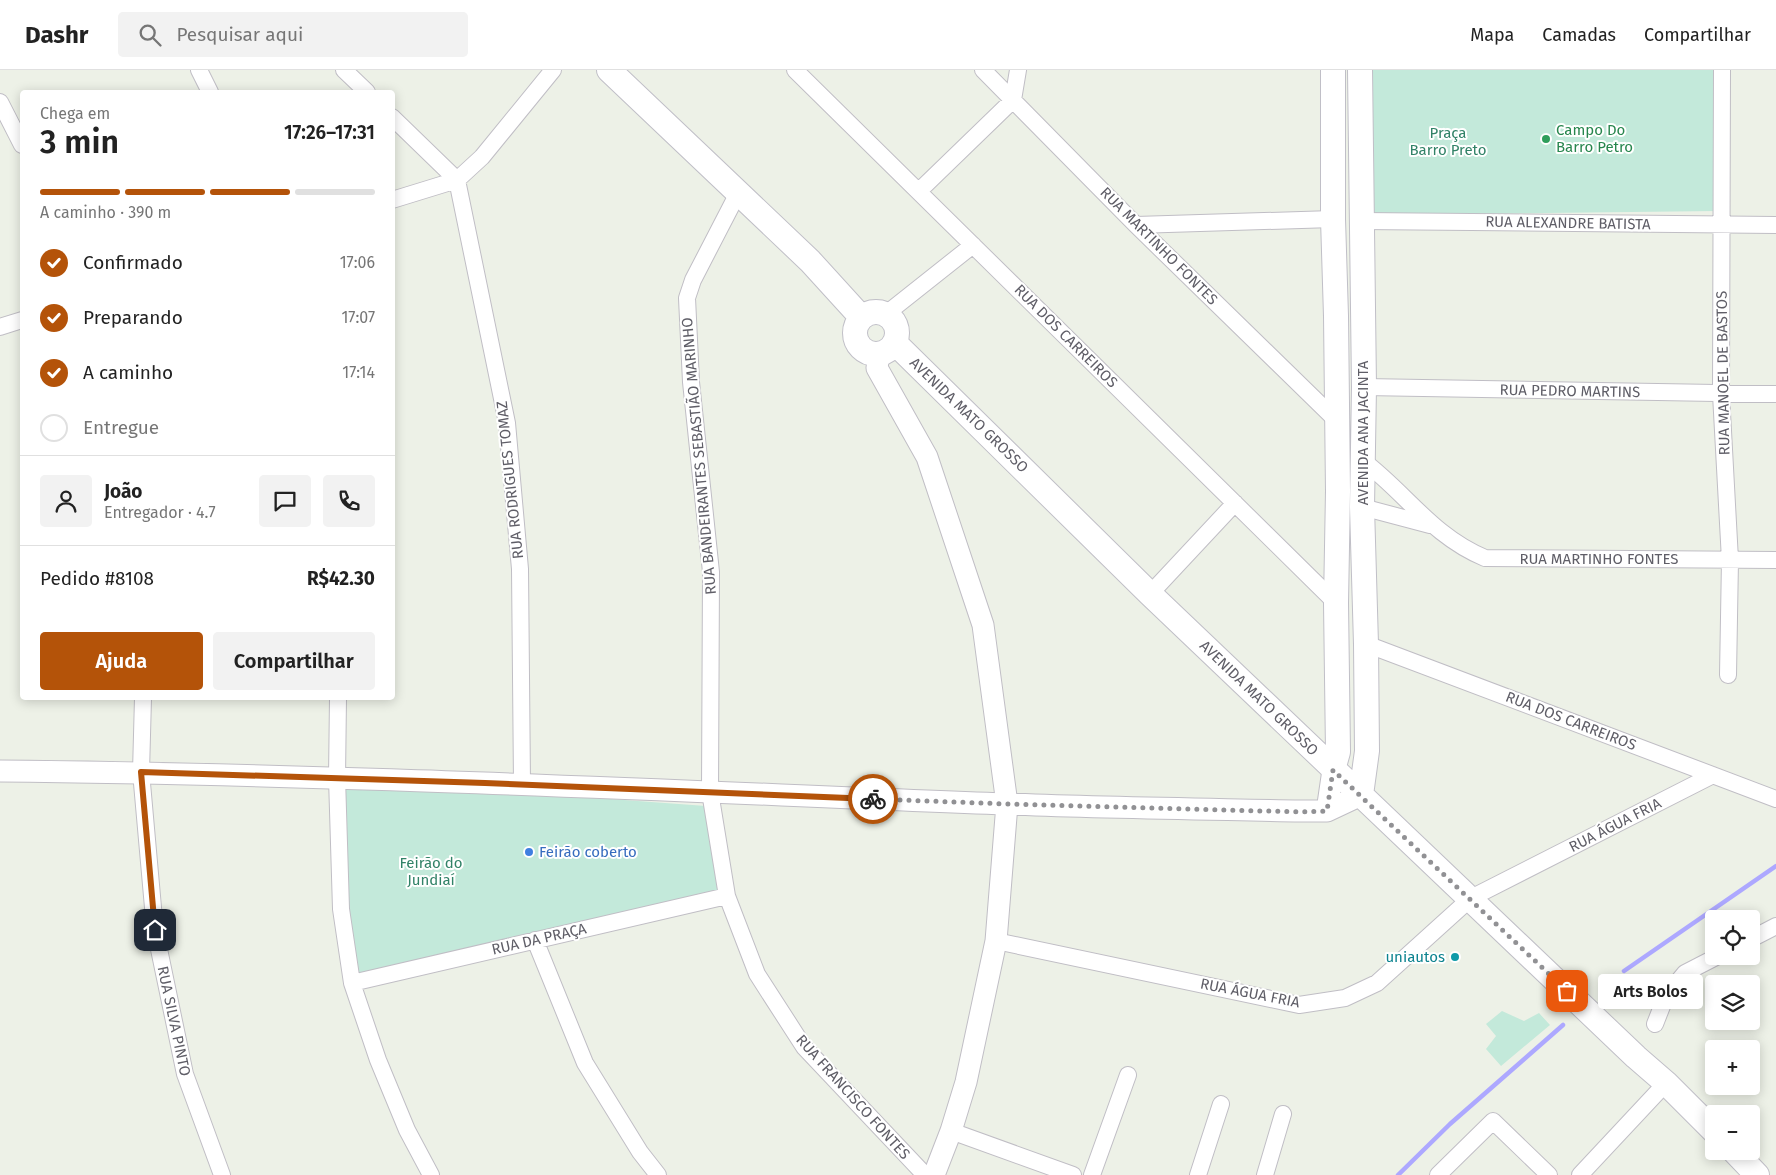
<!DOCTYPE html>
<html lang="pt">
<meta charset="utf-8">
<style>
:root{--surface:#fff;--page:#f2f2f2;--text:#222;--muted:#767676;--line:#e0e0e0;--accent:#b45309}
body{margin:0;font-family:"Fira Sans",sans-serif;background:var(--page);color:var(--text);height:100vh;display:flex;flex-direction:column;font-size:19px;white-space:nowrap}
*{box-sizing:border-box;margin:0}
p{font-size:16px;color:var(--muted)}
.icon{flex:none;width:28px;height:28px;fill:none;stroke:currentColor;stroke-width:2;stroke-linecap:round;stroke-linejoin:round}
.map{position:relative;flex:1;overflow:hidden}
.drawer{position:absolute;left:20px;top:20px;width:375px;height:610px;display:flex;flex-direction:column;background:var(--surface);border-radius:5px;box-shadow:0 2px 12px #0003}
.drawer>*{flex:none}
.controls{position:absolute;left:1705px;top:840px;display:grid;gap:10px}
.controls a{display:grid;place-items:center;width:55px;height:55px;border-radius:5px;background:var(--surface);box-shadow:0 2px 12px #0003;font-size:25px}
.pin{position:absolute;display:grid;place-items:center;width:42px;height:42px;color:#fff;margin:-21px;border-radius:10px;box-shadow:0 2px 8px #0006}
.courier{position:absolute;display:grid;place-items:center;width:50px;height:50px;margin:-25px;border:4px solid #b45309;border-radius:50%;background:#fff;color:#222;box-shadow:0 1px 6px #0007}
.bubble{position:absolute;height:35px;border-radius:5px;background:var(--surface);box-shadow:0 2px 12px #0003;font-size:16px;font-weight:600;line-height:35px;text-align:center}
.summary em{font-style:normal;font-weight:600}
.summary div{display:flex;flex-direction:column-reverse}
.summary{display:flex;align-items:center;justify-content:space-between;height:85px;padding:0 20px}
h1{font-size:32px;font-weight:600;line-height:38px}
.bar{display:grid;grid-template-columns:repeat(4,1fr);gap:8px 5px;align-content:center;height:60px;padding:0 20px}
.bar i{height:6px;border-radius:4px;background:var(--line)}
.bar .on{background:var(--accent)}
.bar p{grid-column:span 4}
.line{display:flex;align-items:center;gap:12px;padding:0 20px;border-top:1px solid var(--line)}
.line div{flex:1}
.round{display:grid;place-items:center;flex:none;width:52px;height:52px;border-radius:5px;background:var(--page)}
ol{padding:0 20px;list-style:none}
li{display:flex;align-items:center;gap:15px;height:55px}
li p{margin-inline-start:auto}
li .icon{padding:5px;border-radius:50%;background:var(--accent);color:#fff;stroke-width:4}
li:last-child{color:var(--muted)}
li i{width:28px;height:28px;border:2px solid var(--line);border-radius:50%}
.primary-button{display:flex;gap:10px;margin-top:auto;padding:10px 20px}
.primary-button a{flex:1;height:58px;border-radius:5px;background:var(--accent);color:#fff;font-size:20px;font-weight:600;line-height:58px;text-align:center}
.primary-button a+a{background:var(--page);color:var(--text)}
header{display:flex;align-items:center;gap:30px;box-sizing:border-box;height:70px;padding:0 25px;background:var(--surface);border-bottom:1px solid var(--line)}
header strong{font-size:24px}
nav{display:flex;gap:28px;margin-inline-start:auto;font-size:18px}
.search{width:350px;height:45px;background:var(--page);display:flex;align-items:center;gap:12px;box-sizing:border-box;padding:0 18px;border-radius:5px;color:var(--muted);font-size:19px}
.map>svg:first-child{display:block}
.green{fill:#c3e9da}
.lines{fill:none;stroke-linecap:round;stroke-linejoin:round}
.stream{stroke:#ada8ff;stroke-width:4.5}
.minor-casing{stroke:#c0bec5;stroke-width:18}
.tertiary-casing{stroke:#c0bec5;stroke-width:23}
.secondary-casing{stroke:#c0bfc7;stroke-width:26}
.minor{stroke:#fff;stroke-width:16}
.tertiary{stroke:#fff;stroke-width:21}
.secondary{stroke:#fff;stroke-width:24}
.done{stroke:#919194;stroke-width:5;stroke-dasharray:0 9}
.route{stroke:#b45309;stroke-width:6}
.leisure-dot{fill:#2e9e5b;stroke:#fff;stroke-width:2}
.shop-dot{fill:#3f7fe0;stroke:#fff;stroke-width:2}
.culture-dot{fill:#0f9aa8;stroke:#fff;stroke-width:2}
.labels{text-anchor:middle;stroke-width:4;stroke-linejoin:round;paint-order:stroke}
.leisure-label{font-size:15px;fill:#27864d;stroke:#fff;text-anchor:start}
.park-label{font-size:15px;fill:#318267;stroke:#fff}
.street-label{font-size:15px;fill:#5f5e67;stroke:#fff}
.shop-label{font-size:15px;fill:#366cbe;stroke:#fff;text-anchor:start}
.culture-label{font-size:15px;fill:#0d838f;stroke:#fff;text-anchor:end}
</style>
<header>
<strong>Dashr</strong>
<div class="search"><svg class="icon" aria-label="search" viewBox="0 0 24 24"><circle cx="10" cy="10" r="6"/><path d="M15 15l6 6"/></svg>Pesquisar aqui</div>
<nav><a>Mapa</a><a>Camadas</a><a>Compartilhar</a></nav>
</header>
<div class="map">
<svg width="1776" height="1105" viewBox="0 0 1776 1105">
<rect width="100%" height="100%" fill="#edf1e7"/>
<path class="green" d="M1367 0H1715L1717 141 1362 145Z
M336 709 706 736 725 823 355 907Z
M1502 941 1524 951 1539 943 1550 955 1501 996 1486 979 1496 966 1486 954Z"/>
<g class="lines">
<path class="stream" d="M1624 901 1776 796
M1398 1105 1450 1054 1563 955"/>
<g class="minor-casing">
<path id="minor" d="M199 0 210 22
M344 0 367 22
M795 0 1336 533
M983 0 1136 155 1337 351
M1722 0 1721 324 1730 490 1728 605
M0 32 22 75
M392 47 457 110 507 353 520 499 522 714
M919 121 1013 30 1018 0
M738 123 693 210 687 228 691 312 711 502 710 722 727 826 757 904 804 977 925 1105
M392 130 457 110 482 87 553 0
M1361 151 1776 155
M1136 155 1333 149
M886 244 973 175
M0 257 22 250
M1364 317 1776 324
M1362 390C1406 423 1432 466 1485 488L1776 490
M1362 437 1430 455
M1150 524 1235 433
M1366 574 1776 729
M143 628 141 702 155 860 185 1004 222 1105
M338 628 337 708 341 839 352 913 378 990 407 1060 431 1105
M1751 869 1776 856
M535 870 585 993 640 1082 658 1105
M996 871 1299 935 1345 928 1377 913 1471 828 1713 705
M352 913 727 826
M1655 954 1666 926 1685 903 1718 886
M951 1061 1073 1105
M1092 1105 1128 1005
M1198 1105 1221 1034
M1265 1105 1283 1044
M1438 1105 1493 1051 1549 1105
M1580 1105 1666 1013"/>
</g>
<g class="tertiary-casing">
<path id="tertiary" d="M879 284 877 298 927 387 983 555 1007 734 996 871 966 1012 951 1061 934 1105
M0 701C336 704 671 721 1007 734 1105 738 1203 739 1301 741H1327L1361 725
M1327 741 1333 700"/>
</g>
<g class="secondary-casing">
<path id="secondary" d="M609 0 810 191 861 247
M1333 0V149L1336 246 1338 421 1336 533 1338 682 1333 700
M1360 0 1364 317 1362 437 1366 574 1367 681 1361 725
M855 263a21 21 0 1 1 42 0a21 21 0 1 1-42 0Z
M895 273 1150 524 1636 987 1666 1013 1714 1061
M1734 1081 1757 1105"/>
</g>
<use href="#minor" class="minor"/>
<use href="#tertiary" class="tertiary"/>
<use href="#secondary" class="secondary"/>
</g>
<g class="lines">
<path class="done" d="M873 729 1007 734 1301 742 1327 741 1333 700 1567 921"/>
<path class="route" d="M155 860 141 702 485 713 873 729"/>
</g>
<circle class="leisure-dot" cx="1546" cy="69" r="5"/>
<circle class="shop-dot" cx="529" cy="782" r="5"/>
<circle class="culture-dot" cx="1455" cy="887" r="5"/>
<g class="labels">
<g class="leisure-label">
<text x="1556" y="65">Campo Do<tspan x="1556" dy="17">Barro Petro</tspan></text>
</g>
<g class="park-label">
<text x="1448" y="68">Praça<tspan x="1448" dy="17">Barro Preto</tspan></text>
<text x="431" y="798">Feirão do<tspan x="431" dy="17">Jundiaí</tspan></text>
</g>
<g class="street-label">
<text transform="translate(1568 153) rotate(1)" y="5">RUA ALEXANDRE BATISTA</text>
<text transform="translate(1159 176) rotate(45)" y="5">RUA MARTINHO FONTES</text>
<text transform="translate(1066 266) rotate(45)" y="5">RUA DOS CARREIROS</text>
<text transform="translate(1723 303) rotate(-91)" y="5">RUA MANOEL DE BASTOS</text>
<text transform="translate(1570 321) rotate(1)" y="5">RUA PEDRO MARTINS</text>
<text transform="translate(969 345) rotate(44)" y="5">AVENIDA MATO GROSSO</text>
<text transform="translate(1363 363) rotate(-90)" y="5">AVENIDA ANA JACINTA</text>
<text transform="translate(699 386) rotate(-95)" y="5">RUA BANDEIRANTES SEBASTIÃO MARINHO</text>
<text transform="translate(510 410) rotate(-96)" y="5">RUA RODRIGUES TOMAZ</text>
<text x="1599" y="494">RUA MARTINHO FONTES</text>
<text transform="translate(1259 628) rotate(44)" y="5">AVENIDA MATO GROSSO</text>
<text transform="translate(1571 651) rotate(21)" y="5">RUA DOS CARREIROS</text>
<text transform="translate(1615 755) rotate(-27)" y="5">RUA ÁGUA FRIA</text>
<text transform="translate(539 869) rotate(-13)" y="5">RUA DA PRAÇA</text>
<text transform="translate(1250 923) rotate(11)" y="5">RUA ÁGUA FRIA</text>
<text transform="translate(174 951) rotate(78)" y="5">RUA SILVA PINTO</text>
<text transform="translate(853 1027) rotate(48)" y="5">RUA FRANCISCO FONTES</text>
</g>
<g class="shop-label">
<text x="539" y="787">Feirão coberto</text>
</g>
<g class="culture-label">
<text x="1445" y="892">uniautos</text>
</g>
</g>
</svg>
<div class="controls">
<a><svg class="icon" aria-label="locate" viewBox="0 0 24 24"><circle cx="12" cy="12" r="6"/><path d="M12 2v4M12 18v4M2 12h4M18 12h4"/></svg></a>
<a><svg class="icon" aria-label="layers" viewBox="0 0 24 24"><path d="M12 4l9 5-9 5-9-5zM3 14l9 5 9-5"/></svg></a>
<a>+</a>
<a>−</a>
</div>
<div class="pin" style="left:1567px;top:921px;background:#ea580c"><svg class="icon" aria-label="bag" viewBox="0 0 24 24"><path d="M5 8h14l-1 12H6zM9 8a3 3 0 0 1 6 0"/></svg></div>
<div class="pin" style="left:155px;top:860px;background:#1f2937"><svg class="icon" aria-label="home" viewBox="0 0 24 24"><path d="M3 11l9-7 9 7M6 9v11h12V9"/></svg></div>
<div class="courier" style="left:873px;top:729px"><svg class="icon" aria-label="bike" viewBox="0 0 24 24"><circle cx="6" cy="16" r="4"/><circle cx="18" cy="16" r="4"/><path d="M6 16l4-8h5l3 8M10 8l3 8H6M13 5h3"/></svg></div>
<div class="bubble" style="left:1598px;top:904px;width:105px">Arts Bolos</div>
<section class="drawer">
<div class="summary"><div><h1>3 min</h1><p>Chega em</p></div><em>17:26–17:31</em></div>
<div class="bar"><i class="on"></i><i class="on"></i><i class="on"></i><i></i><p>A caminho · 390 m</p></div>
<ol>
<li><svg class="icon" aria-label="check" viewBox="0 0 24 24"><path d="M5 12l5 5 9-10"/></svg>Confirmado<p>17:06</p></li>
<li><svg class="icon" aria-label="check" viewBox="0 0 24 24"><path d="M5 12l5 5 9-10"/></svg>Preparando<p>17:07</p></li>
<li><svg class="icon" aria-label="check" viewBox="0 0 24 24"><path d="M5 12l5 5 9-10"/></svg>A caminho<p>17:14</p></li>
<li><i></i>Entregue</li>
</ol>
<div class="line" style="height:90px"><a class="round"><svg class="icon" aria-label="person" viewBox="0 0 24 24"><circle cx="12" cy="8" r="4"/><path d="M4 21q1-7 8-7t8 7"/></svg></a><div><b>João</b><p>Entregador · 4.7</p></div><a class="round"><svg class="icon" aria-label="chat" viewBox="0 0 24 24"><path d="M4 5h16v11H9l-5 4z"/></svg></a><a class="round"><svg class="icon" aria-label="phone" viewBox="0 0 24 24"><path d="M5 4h4l2 5-3 2q2 4 5 5l2-3 5 2v4C11 20 4 13 5 4z"/></svg></a></div>
<div class="line" style="height:65px"><div>Pedido #8108</div><b>R$42.30</b></div>
<div class="primary-button"><a>Ajuda</a><a>Compartilhar</a></div>
</section>
</div>
